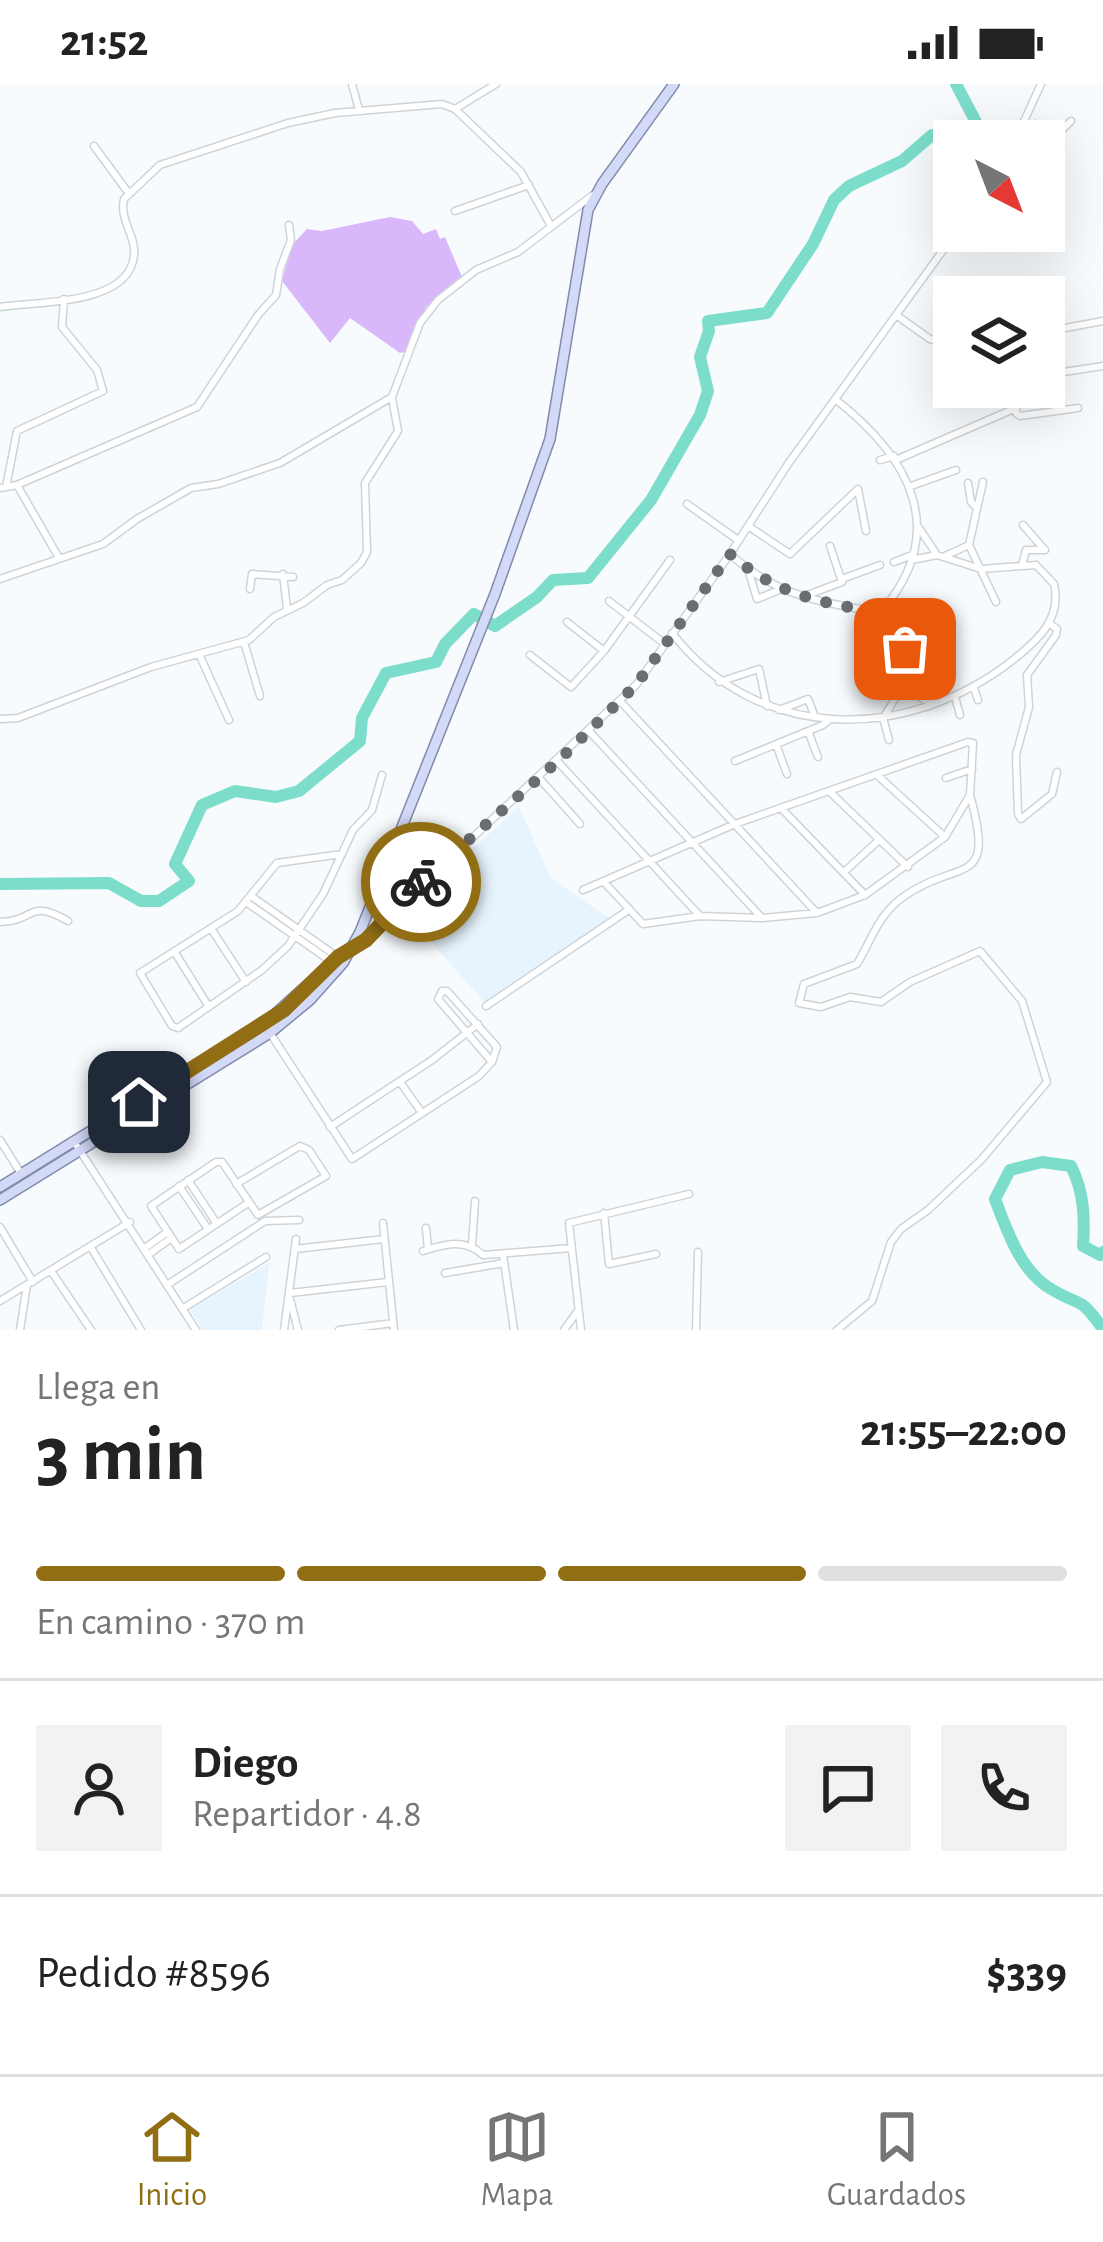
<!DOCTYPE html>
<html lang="es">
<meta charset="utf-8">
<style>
:root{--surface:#fff;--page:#f2f2f2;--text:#222;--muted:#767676;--line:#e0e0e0;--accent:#916e14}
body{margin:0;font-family:"Alegreya Sans",sans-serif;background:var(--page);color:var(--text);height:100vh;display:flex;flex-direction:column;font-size:45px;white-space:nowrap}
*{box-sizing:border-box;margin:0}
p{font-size:39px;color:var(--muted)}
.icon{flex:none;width:66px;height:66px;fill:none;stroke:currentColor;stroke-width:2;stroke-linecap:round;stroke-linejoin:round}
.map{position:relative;height:1246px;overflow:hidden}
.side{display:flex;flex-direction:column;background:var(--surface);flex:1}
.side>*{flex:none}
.needle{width:78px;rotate:138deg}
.fabs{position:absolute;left:933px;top:36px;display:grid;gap:24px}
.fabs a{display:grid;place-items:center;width:132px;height:132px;border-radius:0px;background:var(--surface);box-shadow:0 12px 48px #0002;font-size:60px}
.pin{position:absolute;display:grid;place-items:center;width:102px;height:102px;color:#fff;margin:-51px;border-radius:24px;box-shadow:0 6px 18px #0006}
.courier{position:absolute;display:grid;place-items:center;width:120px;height:120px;margin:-60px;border:9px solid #916e14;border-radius:50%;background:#fff;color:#222;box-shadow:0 3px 15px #0007}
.overview em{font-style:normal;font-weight:700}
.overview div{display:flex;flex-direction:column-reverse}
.overview{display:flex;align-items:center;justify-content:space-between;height:204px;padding:0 36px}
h1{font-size:78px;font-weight:700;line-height:90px}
.bar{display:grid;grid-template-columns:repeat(4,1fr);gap:18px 12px;align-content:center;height:144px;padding:0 36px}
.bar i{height:15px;border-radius:9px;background:var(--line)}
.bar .current{background:var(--accent)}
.bar p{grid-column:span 4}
.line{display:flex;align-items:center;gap:30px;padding:0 36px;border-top:3px solid var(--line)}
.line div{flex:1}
.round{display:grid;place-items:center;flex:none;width:126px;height:126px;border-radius:0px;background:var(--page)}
.status{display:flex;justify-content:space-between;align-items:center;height:84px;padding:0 60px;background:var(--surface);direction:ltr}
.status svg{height:33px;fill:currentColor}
.dock{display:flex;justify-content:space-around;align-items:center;height:168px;border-top:3px solid var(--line);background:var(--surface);font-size:33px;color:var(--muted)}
.dock a{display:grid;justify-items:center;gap:6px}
.dock .current{color:var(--accent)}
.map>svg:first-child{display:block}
.built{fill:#e7f4fe}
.green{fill:#d8b8fa}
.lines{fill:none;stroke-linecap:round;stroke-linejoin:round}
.river{stroke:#7cddca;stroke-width:12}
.minor-casing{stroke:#cdd4d9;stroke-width:9}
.major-casing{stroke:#828aab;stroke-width:12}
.minor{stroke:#fff;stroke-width:6}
.major{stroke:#d3daf8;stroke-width:9}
.done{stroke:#6b6e70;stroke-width:12;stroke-dasharray:0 21.6}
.route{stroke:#916e14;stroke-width:15}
</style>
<div class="status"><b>21:52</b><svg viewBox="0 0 49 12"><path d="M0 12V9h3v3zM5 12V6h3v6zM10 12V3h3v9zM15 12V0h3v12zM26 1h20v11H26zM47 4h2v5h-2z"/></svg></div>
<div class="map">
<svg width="1103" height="1246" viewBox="0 0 1103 1246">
<rect width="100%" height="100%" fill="#f7fbfe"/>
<path class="built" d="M519 723 551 794 609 834 484 918 403 826Z
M269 1179 262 1246H203L190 1225Z"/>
<path class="green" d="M390 133 412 137 423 150 436 145 440 155 445 153 462 193 426 223 406 268 400 269 350 234 330 259 282 197 292 161 307 145 322 147Z"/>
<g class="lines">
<path class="river" d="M0 800 109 799 141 817H159L189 797 175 780 202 721 235 707 276 713 299 707 360 657 362 634 386 589 436 578 445 560 474 530 495 542 537 513 553 496 588 494 651 416 700 331 708 307 700 273 709 247 708 237 767 229 813 160 834 116 849 102 902 77 932 51 959 55 971 51 977 40 956 0
M1103 1168 1100 1171 1083 1162C1085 1134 1084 1108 1071 1082L1042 1078 1010 1086 995 1115C1007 1146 1020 1187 1051 1205 1082 1224 1078 1210 1103 1245"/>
<g class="minor-casing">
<path id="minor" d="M352 0 359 26
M455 25 496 0
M1022 48 1035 40 1058 50 1071 37
M1015 57 1041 0
M94 62 127 107
M455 127 529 101
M0 223C37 217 130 222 134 171 136 151 119 136 124 115L160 81 288 39 335 29 442 20 455 25 521 88 551 142
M896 231 930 255 954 260
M1044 248 1103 237
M1044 291 1103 282
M1017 303 1016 329 1020 332 1078 324
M835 315C908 372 952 446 881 528
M898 375 1016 324
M880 376 894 372
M983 398 969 461 996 518
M968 399 971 418 976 423
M17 401 59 474
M911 402 956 386
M6 403 17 347 103 307 97 286 62 243 64 215
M0 404 17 401 197 323 258 231 276 211 280 185 291 156 289 141
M687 420 738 456
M1023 441 1044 465
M748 442 790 470 858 405 866 447
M919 444 937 471
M730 470C775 511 823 520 881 528 916 574 915 583 885 631
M945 472 969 461
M894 478 912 471
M1022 481 1026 466H1045
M748 485 757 515 779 506
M283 490 287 525
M0 495 103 460 137 435 191 404 218 400 280 379 392 313 420 239 438 216 476 186 518 168 593 111
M842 495 880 481
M250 505 252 490 293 493
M802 513 842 498 830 462
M609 517 665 560
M567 538 604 567
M1049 539 1057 545 1056 551 1027 591 1029 623 1016 671 1018 730 1021 735 1052 710 1057 688
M672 549C758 660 907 659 1013 576 1038 556 1062 535 1054 500L1036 481 981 485 937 471 911 476
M244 558 260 612
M199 570 229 636
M530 571 571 603 604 567 670 476
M719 598 759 585 767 622
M907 600 924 616 935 618
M974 604 978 616
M955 613 960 631
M620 617 817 829
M779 626 808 615 815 633
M883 634 889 656
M0 635 18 634 151 583 249 556 274 533 303 519 327 501 342 496 361 479 367 468 365 399 398 347 392 314
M808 647 818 673
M590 648 762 834
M776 660 787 690
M735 677 823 641 830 635
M558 678 700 832
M877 691 945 753
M539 694 580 740
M946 694 972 685
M830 708 908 783
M781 724 865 811
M342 770 277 779 238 827 140 889 172 942 178 944 262 886 288 862 323 810 353 746 372 726 382 691
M844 788 879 756
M583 806 735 740 968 658 973 659 970 711 945 753 865 811 817 829 762 834 700 832 643 840 604 798
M251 812 336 872
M246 818 332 878
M0 838C37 837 27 814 68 837
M212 846 246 898
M352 866 636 601 730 470 788 380 957 147
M174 867 209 923
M486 922 627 827
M270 949 352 1075 479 992 492 978 497 963 447 907H442L438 915 492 978
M400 998 422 1029
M330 1043 432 976 478 940
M0 1056 20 1088
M73 1056 196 1246
M188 1096 217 1140
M236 1100 300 1062 309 1066 326 1092 258 1131 222 1078H216L151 1122 179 1165 248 1119
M179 1102 208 1145
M604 1129 609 1180 656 1170
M383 1139 394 1246
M0 1143 33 1198
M426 1144 428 1165
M472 1161 475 1117
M90 1162 141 1246
M145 1164 166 1149
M295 1165 384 1155
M423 1167C445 1160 465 1154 483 1171L572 1164
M149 1170 170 1155
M503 1171 514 1246
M51 1187 91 1246
M445 1189 504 1179
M167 1201 265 1137 299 1136
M290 1209 388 1198
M290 1215 298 1246
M0 1217 130 1138
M182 1225 266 1173
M20 1246 27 1201
M284 1246 296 1155
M339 1246 393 1239
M564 1246 577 1228
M581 1246 569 1139 689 1110
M696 1246 698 1168
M837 1246 872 1217 891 1158 901 1145 928 1126 982 1075 1047 998 1022 917 980 867 910 898 881 918 850 913 821 923 799 919 804 900 857 880C871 857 877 834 899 816 958 771 997 809 970 711"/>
</g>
<g class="major-casing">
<path id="major" d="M0 1103 265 939 338 873 347 870
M0 1116 270 949 310 916 343 879 360 848 495 510 550 355 588 126 602 100 674 0"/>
</g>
<use href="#minor" class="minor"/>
<use href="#major" class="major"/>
</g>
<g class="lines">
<path class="done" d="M421 798 558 677 636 601 730 470C776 510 822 520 881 528L905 565"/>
<path class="route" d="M139 1018 284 926 338 873 366 856 421 798"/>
</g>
</svg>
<div class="fabs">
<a><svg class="needle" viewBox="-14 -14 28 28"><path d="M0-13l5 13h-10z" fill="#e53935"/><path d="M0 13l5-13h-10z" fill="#767676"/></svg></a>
<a><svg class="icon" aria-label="layers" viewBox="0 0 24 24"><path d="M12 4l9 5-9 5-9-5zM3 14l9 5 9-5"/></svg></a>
</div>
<div class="pin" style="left:905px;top:565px;background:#ea580c"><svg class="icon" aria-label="bag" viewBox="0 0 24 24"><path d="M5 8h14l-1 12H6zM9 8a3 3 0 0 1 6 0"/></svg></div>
<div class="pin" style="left:139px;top:1018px;background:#1f2937"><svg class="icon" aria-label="home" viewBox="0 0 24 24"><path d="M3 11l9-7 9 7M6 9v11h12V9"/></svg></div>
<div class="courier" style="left:421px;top:798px"><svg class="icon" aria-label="bike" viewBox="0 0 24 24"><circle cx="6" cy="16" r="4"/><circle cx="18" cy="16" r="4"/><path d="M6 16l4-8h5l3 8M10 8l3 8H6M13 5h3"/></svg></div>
</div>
<section class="side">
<div class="overview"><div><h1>3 min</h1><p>Llega en</p></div><em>21:55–22:00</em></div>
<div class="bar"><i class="current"></i><i class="current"></i><i class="current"></i><i></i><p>En camino · 370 m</p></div>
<div class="line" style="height:216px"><a class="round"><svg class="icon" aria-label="person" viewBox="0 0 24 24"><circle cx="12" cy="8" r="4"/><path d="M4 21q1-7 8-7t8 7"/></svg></a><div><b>Diego</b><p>Repartidor · 4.8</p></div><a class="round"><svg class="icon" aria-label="chat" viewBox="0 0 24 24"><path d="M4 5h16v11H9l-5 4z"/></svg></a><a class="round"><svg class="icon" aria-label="phone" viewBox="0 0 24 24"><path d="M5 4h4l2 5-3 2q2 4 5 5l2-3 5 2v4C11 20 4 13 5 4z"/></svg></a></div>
<div class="line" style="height:156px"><div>Pedido #8596</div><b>$339</b></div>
</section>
<nav class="dock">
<a class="current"><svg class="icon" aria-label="home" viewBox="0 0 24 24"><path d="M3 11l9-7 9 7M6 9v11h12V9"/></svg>Inicio</a>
<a><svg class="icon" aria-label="map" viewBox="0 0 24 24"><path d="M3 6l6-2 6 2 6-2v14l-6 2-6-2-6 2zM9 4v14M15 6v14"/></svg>Mapa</a>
<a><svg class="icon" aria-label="saved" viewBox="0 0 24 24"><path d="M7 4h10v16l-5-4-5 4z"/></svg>Guardados</a>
</nav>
